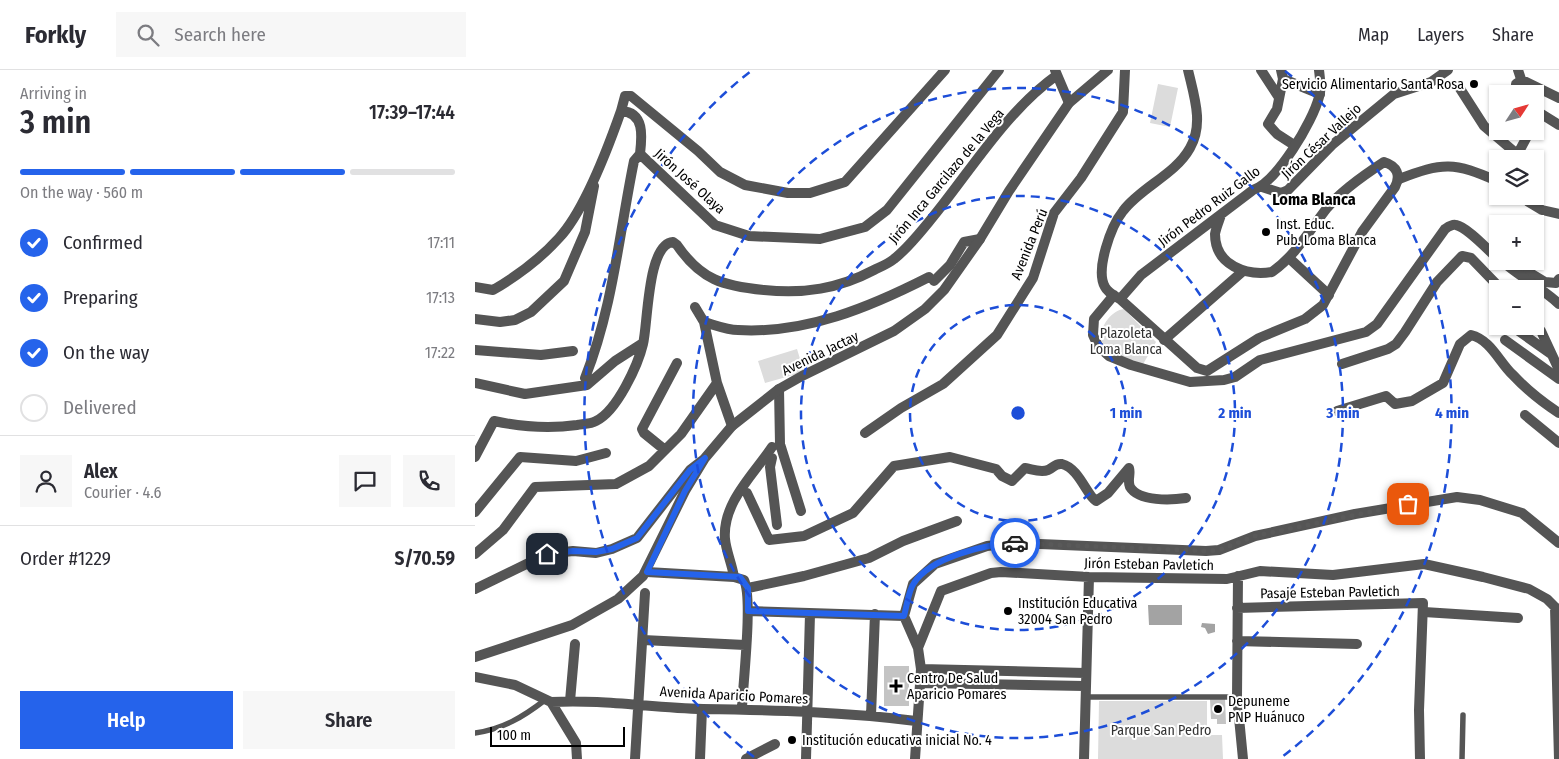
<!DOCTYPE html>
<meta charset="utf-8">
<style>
:root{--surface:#fff;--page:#f7f7f7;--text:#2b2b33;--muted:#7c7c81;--line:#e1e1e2;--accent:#2563eb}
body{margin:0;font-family:"Fira Sans Condensed",sans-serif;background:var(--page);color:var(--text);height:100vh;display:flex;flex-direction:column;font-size:19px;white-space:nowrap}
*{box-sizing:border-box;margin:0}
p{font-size:16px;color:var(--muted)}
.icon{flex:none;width:28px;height:28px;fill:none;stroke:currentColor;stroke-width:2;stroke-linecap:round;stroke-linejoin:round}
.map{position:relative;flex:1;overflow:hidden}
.side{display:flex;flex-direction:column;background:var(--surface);width:475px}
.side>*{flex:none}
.needle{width:32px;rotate:54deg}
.fabs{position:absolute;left:1014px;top:15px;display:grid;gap:10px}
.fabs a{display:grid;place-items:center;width:55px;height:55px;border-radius:0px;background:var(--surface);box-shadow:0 1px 4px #0004;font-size:25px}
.scale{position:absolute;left:15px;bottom:12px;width:135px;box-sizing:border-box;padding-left:5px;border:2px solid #000;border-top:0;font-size:14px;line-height:18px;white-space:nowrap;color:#000;-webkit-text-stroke:4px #fff;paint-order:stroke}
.pin{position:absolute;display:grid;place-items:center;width:42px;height:42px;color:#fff;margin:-21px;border-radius:10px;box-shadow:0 2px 8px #0006}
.courier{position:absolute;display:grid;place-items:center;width:50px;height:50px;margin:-25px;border:4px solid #2563eb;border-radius:50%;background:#fff;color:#222;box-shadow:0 1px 6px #0007}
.summary em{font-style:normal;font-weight:600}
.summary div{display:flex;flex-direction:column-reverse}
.summary{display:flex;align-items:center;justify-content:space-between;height:85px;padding:0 20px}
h1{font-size:32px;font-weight:600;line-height:38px}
.bar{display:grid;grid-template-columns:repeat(4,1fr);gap:8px 5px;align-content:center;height:60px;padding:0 20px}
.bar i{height:6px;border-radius:4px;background:var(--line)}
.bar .selected{background:var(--accent)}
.bar p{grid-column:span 4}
.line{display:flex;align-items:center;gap:12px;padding:0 20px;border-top:1px solid var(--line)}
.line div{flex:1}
.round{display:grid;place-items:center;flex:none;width:52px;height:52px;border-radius:0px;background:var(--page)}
ol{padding:0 20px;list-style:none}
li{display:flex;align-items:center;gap:15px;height:55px}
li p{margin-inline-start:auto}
li .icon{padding:5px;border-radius:50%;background:var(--accent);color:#fff;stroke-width:4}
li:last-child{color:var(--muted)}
li i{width:28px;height:28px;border:2px solid var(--line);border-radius:50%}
.primary-button{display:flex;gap:10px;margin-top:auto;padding:10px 20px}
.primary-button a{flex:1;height:58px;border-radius:0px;background:var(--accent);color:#fff;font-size:20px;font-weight:600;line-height:58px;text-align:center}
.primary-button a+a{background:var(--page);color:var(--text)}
header{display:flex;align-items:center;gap:30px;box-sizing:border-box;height:70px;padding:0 25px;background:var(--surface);border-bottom:1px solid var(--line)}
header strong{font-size:24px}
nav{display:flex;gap:28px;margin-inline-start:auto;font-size:18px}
.search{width:350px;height:45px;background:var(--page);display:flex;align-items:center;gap:12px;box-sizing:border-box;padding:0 18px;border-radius:0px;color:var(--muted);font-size:19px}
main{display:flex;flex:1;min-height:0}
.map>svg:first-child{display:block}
.green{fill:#dcdcdc}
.water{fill:#a3a3a3}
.building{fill:#c4c4c4}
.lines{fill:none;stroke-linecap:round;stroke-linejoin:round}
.service{stroke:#555;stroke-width:5.5}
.minor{stroke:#555;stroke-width:10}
.tertiary{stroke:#555;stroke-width:10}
.done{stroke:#595959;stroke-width:5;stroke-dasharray:0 9}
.route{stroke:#2563eb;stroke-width:6}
.ring{fill:none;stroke:#1d4ed8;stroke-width:2.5;stroke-dasharray:9 6}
.poi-dot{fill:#000;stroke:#fff;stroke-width:2}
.labels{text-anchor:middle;stroke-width:4;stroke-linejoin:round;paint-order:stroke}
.poi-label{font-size:14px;fill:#000;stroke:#fff;text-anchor:start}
.street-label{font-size:14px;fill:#000;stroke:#fff}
.park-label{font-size:14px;fill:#333;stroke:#fff}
.quarter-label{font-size:16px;font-weight:bold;fill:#000;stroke:#fff}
.centre{fill:#1d4ed8;stroke:#fff;stroke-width:2.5}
.ring-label{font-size:15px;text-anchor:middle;font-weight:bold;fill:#1d4ed8;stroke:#fff;stroke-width:4;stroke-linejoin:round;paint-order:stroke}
</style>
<header>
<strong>Forkly</strong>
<div class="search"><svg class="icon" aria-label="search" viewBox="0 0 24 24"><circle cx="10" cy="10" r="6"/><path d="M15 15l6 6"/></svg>Search here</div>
<nav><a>Map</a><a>Layers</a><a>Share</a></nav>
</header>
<main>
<section class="side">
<div class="summary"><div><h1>3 min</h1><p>Arriving in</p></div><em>17:39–17:44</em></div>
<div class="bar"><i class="selected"></i><i class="selected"></i><i class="selected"></i><i></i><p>On the way · 560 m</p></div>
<ol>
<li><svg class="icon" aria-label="check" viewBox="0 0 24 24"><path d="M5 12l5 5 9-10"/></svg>Confirmed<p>17:11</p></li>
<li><svg class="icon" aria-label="check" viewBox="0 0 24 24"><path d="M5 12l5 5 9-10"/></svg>Preparing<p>17:13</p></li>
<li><svg class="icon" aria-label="check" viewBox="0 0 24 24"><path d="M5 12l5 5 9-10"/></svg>On the way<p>17:22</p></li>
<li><i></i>Delivered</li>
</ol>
<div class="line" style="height:90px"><a class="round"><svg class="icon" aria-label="person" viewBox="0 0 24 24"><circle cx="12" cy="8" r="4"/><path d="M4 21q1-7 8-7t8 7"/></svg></a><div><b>Alex</b><p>Courier · 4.6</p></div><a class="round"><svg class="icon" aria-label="chat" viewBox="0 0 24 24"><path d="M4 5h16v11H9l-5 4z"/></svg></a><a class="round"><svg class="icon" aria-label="phone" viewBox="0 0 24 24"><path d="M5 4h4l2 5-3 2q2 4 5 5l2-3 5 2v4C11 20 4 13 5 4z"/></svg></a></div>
<div class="line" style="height:65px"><div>Order #1229</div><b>S/70.59</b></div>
<div class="primary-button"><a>Help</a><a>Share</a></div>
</section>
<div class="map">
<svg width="1084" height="689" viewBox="0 0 1084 689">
<rect width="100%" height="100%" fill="#fff"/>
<path class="green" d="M683 14 703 18 695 57 675 53Z
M649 239 681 272 664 301C656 296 636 286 630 279 619 265 633 241 649 239Z
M322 279 329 302 290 313 283 291Z
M624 631H732V665H747L748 689H623Z"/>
<path class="water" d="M673 535H707V555H674Z
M727 553 740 554V562L733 564 730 558 726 557Z"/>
<path class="building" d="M409 596H434V636H409Z
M750 628 751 654H742V649H736L735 629Z"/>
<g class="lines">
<path class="service" d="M610 627H762
M0 663C28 659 48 647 70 630
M987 689 988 645"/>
<path class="minor" d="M580 0 594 33
M786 0 803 26
M806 0 808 9 802 39 793 54 802 64 819 75
M1043 0 1051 24
M808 9 845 24
M984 17 1009 56 1042 84
M1041 24V14L1047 10 1084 28
M1060 40 1084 55
M146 41 150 26H156L223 81 245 102 270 115 313 123H335L370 112 470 0
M1040 89 1055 61
M924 109C968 92 979 92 1022 111
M1044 126 1067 140 1084 144
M814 188 854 225
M1035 191 1070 212 1081 213 1084 209
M459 211 475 195 489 172 505 169
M0 217 18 220C42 206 65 189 84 168 110 140 133 78 146 41 170 42 167 67 165 84
M220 237 229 252 242 313 257 356
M0 249 25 252 40 250 56 242 89 211 110 162 119 116
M229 252C240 255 252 260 263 260 331 264 395 237 454 207
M1060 254 1066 261 1084 300
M1038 257 1076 284
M689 270 767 202
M1030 270 1084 309
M0 280 66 285 98 281
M867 294 913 279 921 274 930 262 962 212 987 186 996 188 1026 219
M110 308C138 238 144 164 159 91L165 84 240 155 274 166 345 169 390 157 412 140 524 0
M0 313 50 324 112 315 140 291 168 273
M304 319 305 374 326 441
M862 341 911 326 920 334 937 331 968 313 985 274 996 265C1016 270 1024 292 1038 305 1052 320 1067 332 1084 343
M1050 345 1084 373
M390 363 426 338 468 314 522 265 558 208 579 143 606 108 648 42 650 0
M190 380 169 363 167 359 202 293
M0 387 19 351C47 357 73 359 102 355 108 354 116 354 121 351 142 341 163 295 168 274 173 255 172 174 198 172L202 175C226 210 248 216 289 220 329 224 363 219 399 200 405 197 413 194 419 189 432 179 442 166 453 153 494 104 529 43 582 5
M297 388 295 397 302 455
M272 423 294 470 329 466 378 443 419 396 475 387 521 399 527 406 537 411 550 398C557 399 565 403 573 400 578 398 580 393 587 394 604 398 612 426 621 431L633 423 654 398C656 404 652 410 655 417 664 432 697 430 711 428
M0 442 45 387 101 391 131 383
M0 484 28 460 60 417 141 414 174 396 206 364 242 313
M172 502 259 507 269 510C278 528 268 613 267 638
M763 506 762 627 768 689
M259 507C257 494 251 481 250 469 247 433 279 404 297 377
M273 518 329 506 394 488 428 471 482 451
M0 519 72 484 98 481 121 483 137 479 162 468 215 400 228 390
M1080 537 1084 689
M762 538 948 533 944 640 945 689
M273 541 429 546
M949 542 1043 548
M168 570 270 575
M762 571 882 574
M443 578 466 521 516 503 526 502 614 507 752 509 785 501 858 505 949 494 1008 507 1054 519 1072 529 1084 541
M446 599 610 603
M0 607 40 615 76 632 101 673 102 689
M446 613 609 616
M95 631 100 574
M76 632C128 629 177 638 228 639 299 640 370 642 441 651
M396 645 400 544
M160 689 170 523
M225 689 227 639
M271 689 300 674
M331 689 335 544
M440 689 446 599 443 578 429 546 438 514 460 494 512 476 539 473 731 481 744 480 780 466 880 444 982 427 1005 430 1047 443 1084 473
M609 689 614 507"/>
<path class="tertiary" d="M713 0C719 26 729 54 715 78 700 105 666 117 648 141 636 156 620 200 630 217 633 223 640 226 645 229L722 298 732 301 784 268 830 249 848 235 887 162 920 117C926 105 922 96 909 92 889 105 867 120 852 138 834 161 821 185 797 202 772 206 740 196 740 164 741 158 744 151 746 145
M787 117 806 123 813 120 857 75 919 24 956 12 973 0
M1027 191C1045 207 1067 218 1084 234
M639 225 619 249 618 265 623 276 634 286 656 295 715 312 749 310 760 307 785 290 891 262 902 254 970 159C973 157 977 154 981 155 992 157 1013 180 1022 188
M645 229 666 205 778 120C802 112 838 51 844 27 847 19 845 9 844 0
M0 587 97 555 143 529 168 506 210 421 230 388 257 356 304 319 327 306 419 261 450 239 469 220 505 169 534 121 594 33 633 0"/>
</g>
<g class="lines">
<path class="done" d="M540 473 731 481 744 480 780 466 933 434"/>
<path class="route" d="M72 484 98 481 121 482 137 479 162 468 215 400 230 388 210 421 172 502 265 507 273 518V541L429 546C432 536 433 521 439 513 456 487 511 474 540 473"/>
</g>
<g class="ring">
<circle cx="543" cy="343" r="108"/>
<circle cx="543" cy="343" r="217"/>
<circle cx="543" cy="343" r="325"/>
<path d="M279 687A434 434 0 0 1 276 1M810 1A434 434 0 0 1 807 687"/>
</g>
<g class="poi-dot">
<circle cx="999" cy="14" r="5"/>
<circle cx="791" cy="162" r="5"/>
<circle cx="533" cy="541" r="5"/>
<path d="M418.5 608.5h5v5h5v5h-5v5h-5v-5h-5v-5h5z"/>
<circle cx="743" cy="639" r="5"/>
<circle cx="317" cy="670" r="5"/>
</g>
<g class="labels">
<g class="poi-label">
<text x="989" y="19" text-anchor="end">Servicio Alimentario Santa Rosa</text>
<text x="801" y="159">Inst. Educ.<tspan x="801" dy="16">Pub. Loma Blanca</tspan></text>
<text x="543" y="538">Institución Educativa<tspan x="543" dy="16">32004 San Pedro</tspan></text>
<text x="432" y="613">Centro De Salud<tspan x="432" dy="16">Aparicio Pomares</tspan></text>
<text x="753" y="636">Depuneme<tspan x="753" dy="16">PNP Huánuco</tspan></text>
<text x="327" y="675">Institución educativa inicial No. 4</text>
</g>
<g class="street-label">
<text transform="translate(846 71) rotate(-43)" y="5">Jirón César Vallejo</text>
<text transform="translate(471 106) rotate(-50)" y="5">Jirón Inca Garcilazo de la Vega</text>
<text transform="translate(215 111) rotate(42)" y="5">Jirón José Olaya</text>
<text transform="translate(734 136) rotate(-37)" y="5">Jirón Pedro Ruiz Gallo</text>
<text transform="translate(554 174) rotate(-68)" y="5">Avenida Perú</text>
<text transform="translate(345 283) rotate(-26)" y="5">Avenida Jactay</text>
<text transform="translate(674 494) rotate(1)" y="5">Jirón Esteban Pavletich</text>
<text transform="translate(855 522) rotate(-1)" y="5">Pasaje Esteban Pavletich</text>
<text transform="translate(259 625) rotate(3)" y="5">Avenida Aparicio Pomares</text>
</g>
<g class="park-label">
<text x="651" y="268">Plazoleta<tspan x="651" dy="16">Loma Blanca</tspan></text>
<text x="686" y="665">Parque San Pedro</text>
</g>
<g class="quarter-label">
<text x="839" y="135">Loma Blanca</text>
</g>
</g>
<circle cx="543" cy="343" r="8" class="centre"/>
<g class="ring-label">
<text x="651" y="348">1 min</text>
<text x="760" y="348">2 min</text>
<text x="868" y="348">3 min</text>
<text x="977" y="348">4 min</text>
</g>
</svg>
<div class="fabs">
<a><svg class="needle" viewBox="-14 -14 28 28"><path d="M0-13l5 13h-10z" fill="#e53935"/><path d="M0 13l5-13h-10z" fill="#7c7c81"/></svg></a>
<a><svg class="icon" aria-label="layers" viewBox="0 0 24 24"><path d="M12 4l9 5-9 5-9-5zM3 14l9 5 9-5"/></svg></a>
<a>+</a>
<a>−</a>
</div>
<div class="scale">100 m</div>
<div class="pin" style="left:933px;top:434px;background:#ea580c"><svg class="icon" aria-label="bag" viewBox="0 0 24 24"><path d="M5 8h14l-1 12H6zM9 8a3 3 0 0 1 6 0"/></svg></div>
<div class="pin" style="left:72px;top:484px;background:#1f2937"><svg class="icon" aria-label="home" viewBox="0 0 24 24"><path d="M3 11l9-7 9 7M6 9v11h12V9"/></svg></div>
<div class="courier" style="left:540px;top:473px"><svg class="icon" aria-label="car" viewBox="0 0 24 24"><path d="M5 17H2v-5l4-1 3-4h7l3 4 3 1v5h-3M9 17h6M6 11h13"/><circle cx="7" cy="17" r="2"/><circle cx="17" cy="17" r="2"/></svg></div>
</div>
</main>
